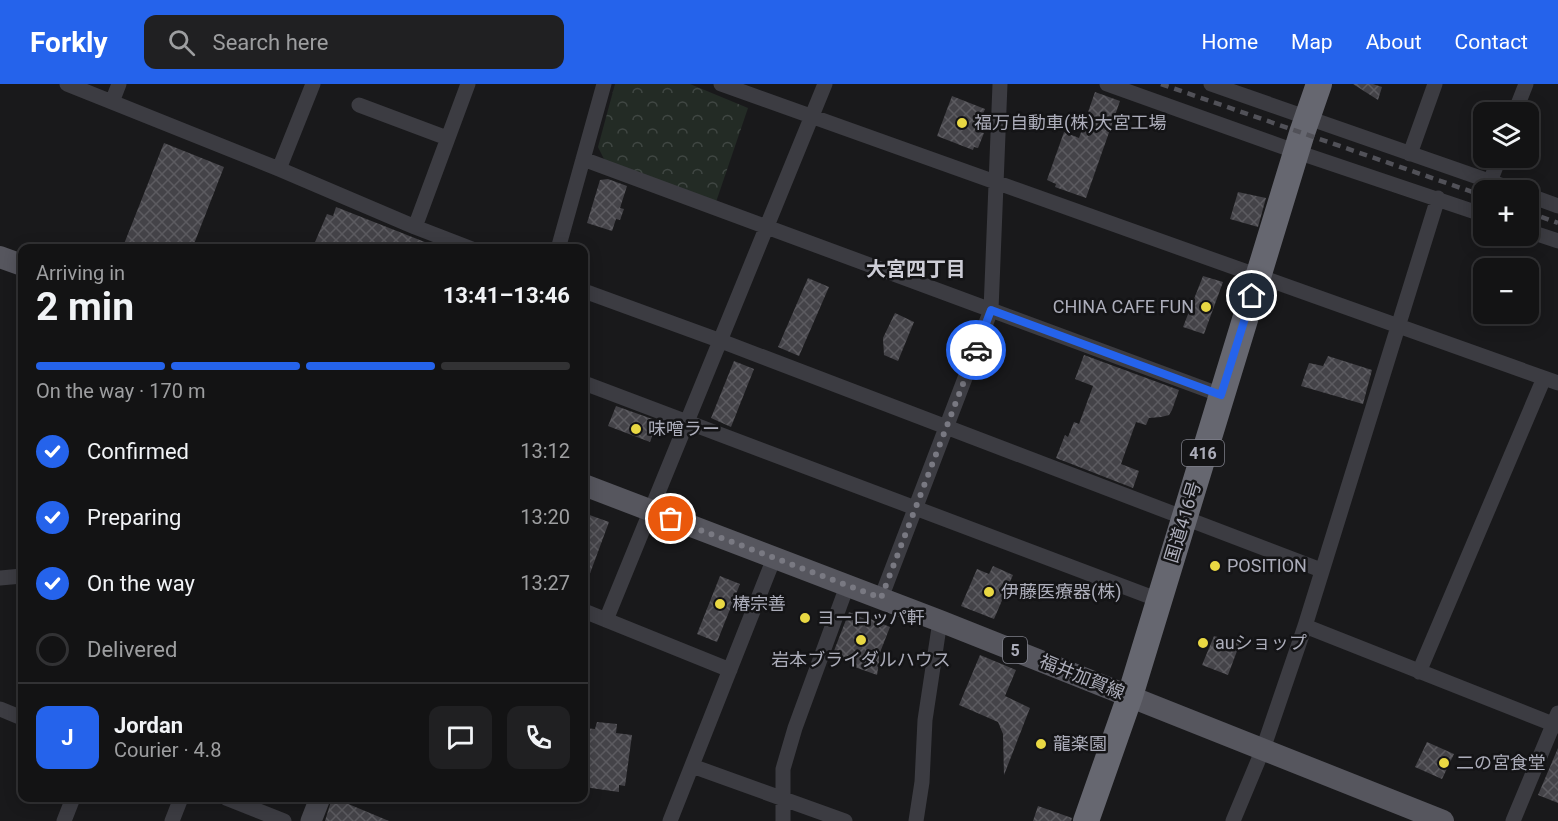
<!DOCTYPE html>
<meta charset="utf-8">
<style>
:root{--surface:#131314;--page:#202022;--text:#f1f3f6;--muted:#9d9ea0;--line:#323234;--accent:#2563eb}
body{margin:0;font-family:Roboto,"Noto Sans JP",sans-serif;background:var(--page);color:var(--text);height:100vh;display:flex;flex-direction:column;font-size:22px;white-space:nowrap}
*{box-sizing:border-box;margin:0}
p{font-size:20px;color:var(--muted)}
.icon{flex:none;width:33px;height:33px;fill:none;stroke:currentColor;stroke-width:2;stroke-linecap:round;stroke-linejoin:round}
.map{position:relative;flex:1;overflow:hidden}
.panel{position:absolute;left:18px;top:160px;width:570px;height:558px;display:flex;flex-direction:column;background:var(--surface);border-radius:12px;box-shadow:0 3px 15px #0003,0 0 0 2px var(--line)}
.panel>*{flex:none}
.controls{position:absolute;left:1473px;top:18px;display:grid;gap:12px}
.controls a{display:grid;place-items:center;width:66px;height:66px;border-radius:12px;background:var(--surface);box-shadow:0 3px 15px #0003,0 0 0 2px var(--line);font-size:30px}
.pin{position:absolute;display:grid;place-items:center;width:51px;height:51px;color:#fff;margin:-26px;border:3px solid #fff;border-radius:50%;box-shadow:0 2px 6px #0007}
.courier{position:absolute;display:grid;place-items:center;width:60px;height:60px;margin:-30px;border:4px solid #2563eb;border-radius:50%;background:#fff;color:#222;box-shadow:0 2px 8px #0007}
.summary em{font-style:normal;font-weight:700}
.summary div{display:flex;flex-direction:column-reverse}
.summary{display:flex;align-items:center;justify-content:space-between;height:102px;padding:0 18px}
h1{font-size:39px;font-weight:700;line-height:45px}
.bar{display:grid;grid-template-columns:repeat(4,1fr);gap:9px 6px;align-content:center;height:72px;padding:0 18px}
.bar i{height:8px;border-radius:4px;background:var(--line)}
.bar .current{background:var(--accent)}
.bar p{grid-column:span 4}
.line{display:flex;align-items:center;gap:15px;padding:0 18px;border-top:2px solid var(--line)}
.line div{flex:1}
.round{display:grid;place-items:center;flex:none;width:63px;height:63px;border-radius:12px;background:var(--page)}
ol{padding:0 18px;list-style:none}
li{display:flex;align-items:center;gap:18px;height:66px}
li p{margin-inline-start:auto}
li .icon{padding:6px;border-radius:50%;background:var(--accent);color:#fff;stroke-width:4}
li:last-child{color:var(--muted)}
li i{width:33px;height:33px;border:3px solid var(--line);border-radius:50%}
header{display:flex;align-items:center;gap:36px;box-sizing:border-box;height:84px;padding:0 30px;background:var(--accent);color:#fff}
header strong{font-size:28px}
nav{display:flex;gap:33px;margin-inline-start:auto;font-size:21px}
.search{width:420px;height:54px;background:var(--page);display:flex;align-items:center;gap:15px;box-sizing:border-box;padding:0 21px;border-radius:12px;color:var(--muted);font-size:22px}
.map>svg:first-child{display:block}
.park{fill:url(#park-crowns)}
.building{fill:url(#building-cross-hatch)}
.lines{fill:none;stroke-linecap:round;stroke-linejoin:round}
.street{stroke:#3c3c42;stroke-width:15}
.secondary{stroke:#48484f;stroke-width:21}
.primary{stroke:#56565e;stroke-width:22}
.highway{stroke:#666770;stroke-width:26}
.rail{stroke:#515158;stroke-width:4.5;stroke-dasharray:8 6;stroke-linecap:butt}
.done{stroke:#797982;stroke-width:6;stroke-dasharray:0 10.8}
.route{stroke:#2563eb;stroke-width:8}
.poi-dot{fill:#e9d843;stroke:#141416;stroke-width:2}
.labels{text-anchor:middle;stroke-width:5;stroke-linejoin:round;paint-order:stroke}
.shield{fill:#141416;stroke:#7e7f89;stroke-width:1.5}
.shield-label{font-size:16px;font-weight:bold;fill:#acadba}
.poi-label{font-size:18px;fill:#acadba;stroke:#141416;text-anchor:start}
.street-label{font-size:18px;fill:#acadba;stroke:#141416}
.neighbourhood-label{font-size:20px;font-weight:bold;fill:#cdcdd6;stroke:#141416}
</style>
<header>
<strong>Forkly</strong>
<div class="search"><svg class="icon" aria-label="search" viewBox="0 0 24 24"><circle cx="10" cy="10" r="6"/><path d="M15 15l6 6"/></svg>Search here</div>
<nav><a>Home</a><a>Map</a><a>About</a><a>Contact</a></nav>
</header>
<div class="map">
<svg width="1558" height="737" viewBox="0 0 1558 737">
<defs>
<pattern id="park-crowns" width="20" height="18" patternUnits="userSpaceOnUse" patternTransform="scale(1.5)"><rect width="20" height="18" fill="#232b25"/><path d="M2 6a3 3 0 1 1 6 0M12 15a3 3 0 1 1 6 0" fill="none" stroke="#404743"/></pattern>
<pattern id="building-cross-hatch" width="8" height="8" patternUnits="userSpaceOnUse" patternTransform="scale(1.5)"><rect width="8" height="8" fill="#444348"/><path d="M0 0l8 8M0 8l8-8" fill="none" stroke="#5c5b60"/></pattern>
</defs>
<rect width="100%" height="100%" fill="#19191b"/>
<path class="park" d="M615 0H690L748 24 716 118 605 77 598 63Z"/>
<path class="building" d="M1353 0H1373L1382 3 1378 16Z
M1095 8 1120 17 1086 114 1055 103 1056 100 1047 96 1064 48 1079 54Z
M952 12 985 25 976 46 984 49 978 64 974 63 973 66 937 52Z
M164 59 224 83 192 165H122Z
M608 95 627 102 620 124 624 125 620 136 616 135 612 147 587 139 600 96Z
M1238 108 1266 114 1258 143 1230 135Z
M336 123 440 164V165H312L327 130 333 132Z
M1203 192 1223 198 1204 250 1183 243Z
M808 194 829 203 799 272 778 263Z
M895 229 914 238 898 277 884 271 883 254Z
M1084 271 1179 306 1172 326 1169 331 1161 333 1149 334 1146 341 1136 338 1121 380 1139 387 1133 404 1056 374 1065 351 1068 353 1074 338 1079 340 1093 302 1075 295Z
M1328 272 1372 286 1363 320 1301 302 1309 279 1323 282Z
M734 277 754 285 731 343 711 334Z
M616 322 658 337 650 358 608 342Z
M584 429 609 438 585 503H584Z
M993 482 1013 491 994 535 961 522 977 485 989 490Z
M720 492 740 500 717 558 697 550Z
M849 528 867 536 868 534 890 543 879 571V578L877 591 852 582V579L832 572Z
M1214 552 1240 559 1228 591 1202 581Z
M980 571 1016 586 1005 612 1030 624 1004 691 1003 650 998 638 959 621Z
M597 638 617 640 616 649 632 651 625 702 619 701V708L584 703V644L595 645Z
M1427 658 1454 670 1442 695 1415 683Z
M1558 664V719L1538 711Z
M332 714H334L389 737H325Z
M1038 722 1072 734 1071 737H1033Z"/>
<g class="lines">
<path class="street" d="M67 0 279 85 415 143 472 165
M721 0 1558 299
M1107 0 1297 68 1484 131
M1211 0 1515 106
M112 18 119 0
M359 21 447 54
M1515 28 1526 0
M1410 70 1435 0
M583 75 1221 311
M279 85 313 0
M1490 98 1499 74
M1528 111 1558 122
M415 143 468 0
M1528 147 1558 157
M558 165 604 0
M584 207 721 257 1321 486
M584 299 1159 516
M0 494 22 492
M881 514 991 226 1000 0
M584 527 730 586
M606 536 825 0
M1305 542 1558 642
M1419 588 1544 294
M0 625 22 634
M692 682 845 737
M226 714 284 737
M64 737 73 714
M172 737 181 714
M670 737 774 474
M783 737V685L795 644 847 502
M916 737 922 698 925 636 940 537
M1233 737 1263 665 1305 542 1438 114
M1513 737 1558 629"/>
<path class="secondary" d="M311 737 320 714"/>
<path class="primary" d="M0 173 22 181
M584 401 940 537 1443 737"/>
<path class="highway" d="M1086 737 1130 612 1302 49 1319 0"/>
<path class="rail" d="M1161 0 1484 112
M1528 128 1558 139"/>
</g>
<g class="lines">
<path class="done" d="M671 435 881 514 976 266"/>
<path class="route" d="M976 266 991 226 1221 311 1252 212"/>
</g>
<g class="poi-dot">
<circle cx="962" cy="39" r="6"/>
<circle cx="1206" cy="223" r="6"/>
<circle cx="636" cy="345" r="6"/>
<circle cx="1215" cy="482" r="6"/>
<circle cx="989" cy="508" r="6"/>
<circle cx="720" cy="520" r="6"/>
<circle cx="805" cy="534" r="6"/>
<circle cx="861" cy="556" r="6"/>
<circle cx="1203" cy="559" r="6"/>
<circle cx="1041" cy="660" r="6"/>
<circle cx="1444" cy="679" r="6"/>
</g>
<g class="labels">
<g class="shield">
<rect x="1182" y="356" width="42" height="26" rx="4.5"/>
<rect x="1003" y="553" width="24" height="26" rx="4.5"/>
</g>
<g class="shield-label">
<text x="1203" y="375">416</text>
<text x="1015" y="572">5</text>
</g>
<g class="poi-label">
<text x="974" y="45">福万自動車(株)大宮工場</text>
<text x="1194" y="229" text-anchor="end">CHINA CAFE FUN</text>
<text x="648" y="351">味噌ラー</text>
<text x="1227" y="488">POSITION</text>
<text x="1001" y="514">伊藤医療器(株)</text>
<text x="732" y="526">椿宗善</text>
<text x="817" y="540">ヨーロッパ軒</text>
<text x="1215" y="565">auショップ</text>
<text x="861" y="582" text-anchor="middle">岩本ブライダルハウス</text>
<text x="1053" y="666">龍楽園</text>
<text x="1456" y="685">二の宮食堂</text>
</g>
<g class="street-label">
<text transform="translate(1183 438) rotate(-73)" y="6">国道416号</text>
<text transform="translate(1082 593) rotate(22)" y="6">福井加賀線</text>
</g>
<g class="neighbourhood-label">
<text x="916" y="192">大宮四丁目</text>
</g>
</g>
</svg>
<div class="controls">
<a><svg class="icon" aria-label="layers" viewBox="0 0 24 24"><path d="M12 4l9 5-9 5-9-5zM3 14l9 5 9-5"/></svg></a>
<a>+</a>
<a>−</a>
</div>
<div class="pin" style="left:671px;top:435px;background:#ea580c"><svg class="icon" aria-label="bag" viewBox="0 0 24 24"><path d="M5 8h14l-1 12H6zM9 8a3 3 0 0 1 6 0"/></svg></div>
<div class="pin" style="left:1252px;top:212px;background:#1f2937"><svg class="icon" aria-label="home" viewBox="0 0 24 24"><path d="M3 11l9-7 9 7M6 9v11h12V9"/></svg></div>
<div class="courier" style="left:976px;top:266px"><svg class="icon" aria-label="car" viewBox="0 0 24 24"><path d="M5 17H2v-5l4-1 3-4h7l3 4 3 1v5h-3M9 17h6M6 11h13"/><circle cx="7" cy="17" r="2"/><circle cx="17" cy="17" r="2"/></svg></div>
<section class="panel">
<div class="summary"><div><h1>2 min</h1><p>Arriving in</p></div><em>13:41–13:46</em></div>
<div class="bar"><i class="current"></i><i class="current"></i><i class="current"></i><i></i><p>On the way · 170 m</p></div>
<ol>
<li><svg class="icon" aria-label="check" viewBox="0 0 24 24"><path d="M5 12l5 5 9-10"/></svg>Confirmed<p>13:12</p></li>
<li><svg class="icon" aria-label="check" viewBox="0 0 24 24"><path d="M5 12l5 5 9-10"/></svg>Preparing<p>13:20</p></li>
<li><svg class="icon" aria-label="check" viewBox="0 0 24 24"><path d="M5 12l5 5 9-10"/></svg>On the way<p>13:27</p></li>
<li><i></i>Delivered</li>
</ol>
<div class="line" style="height:108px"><b class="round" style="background:var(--accent);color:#fff">J</b><div><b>Jordan</b><p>Courier · 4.8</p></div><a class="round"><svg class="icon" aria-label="chat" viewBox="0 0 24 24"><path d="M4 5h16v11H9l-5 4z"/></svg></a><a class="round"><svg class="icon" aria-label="phone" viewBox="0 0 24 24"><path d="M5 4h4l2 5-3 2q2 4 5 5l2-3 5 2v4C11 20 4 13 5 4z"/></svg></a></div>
</section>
</div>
